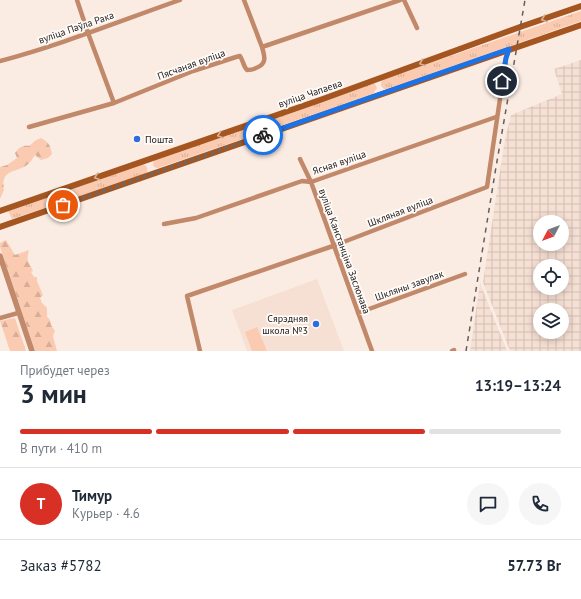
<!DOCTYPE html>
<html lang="ru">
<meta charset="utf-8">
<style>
:root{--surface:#fff;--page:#f6f6f7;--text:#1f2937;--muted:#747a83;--line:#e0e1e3;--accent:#d93025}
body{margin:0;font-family:"PT Sans",sans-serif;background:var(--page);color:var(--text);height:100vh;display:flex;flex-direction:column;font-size:15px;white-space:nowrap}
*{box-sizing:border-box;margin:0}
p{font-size:13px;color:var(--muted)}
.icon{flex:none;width:22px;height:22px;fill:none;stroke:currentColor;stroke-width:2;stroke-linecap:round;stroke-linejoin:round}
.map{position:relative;height:351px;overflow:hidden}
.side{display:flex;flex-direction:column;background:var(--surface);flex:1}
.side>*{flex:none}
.needle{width:26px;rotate:229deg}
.fabs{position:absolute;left:533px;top:215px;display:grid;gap:8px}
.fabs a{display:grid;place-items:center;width:36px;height:36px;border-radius:50%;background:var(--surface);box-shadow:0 2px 10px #0003;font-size:20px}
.pin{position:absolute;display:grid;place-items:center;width:34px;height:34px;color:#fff;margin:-17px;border:2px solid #fff;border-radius:50%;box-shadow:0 1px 4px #0007}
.courier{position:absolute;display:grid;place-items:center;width:40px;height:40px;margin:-20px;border:3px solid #1a73e8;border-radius:50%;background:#fff;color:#222;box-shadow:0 1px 5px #0007}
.summary em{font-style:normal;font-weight:700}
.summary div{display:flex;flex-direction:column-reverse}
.summary{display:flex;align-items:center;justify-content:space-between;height:68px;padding:0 20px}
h1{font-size:26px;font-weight:700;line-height:30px}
.bar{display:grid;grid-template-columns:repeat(4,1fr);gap:6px 4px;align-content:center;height:48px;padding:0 20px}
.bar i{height:5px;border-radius:3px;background:var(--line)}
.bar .active{background:var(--accent)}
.bar p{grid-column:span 4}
.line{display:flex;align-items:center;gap:10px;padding:0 20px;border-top:1px solid var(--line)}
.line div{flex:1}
.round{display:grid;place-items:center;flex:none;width:42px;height:42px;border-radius:21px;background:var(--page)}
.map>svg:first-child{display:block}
.built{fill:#f6dfd3}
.industrial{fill:url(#industrial-grid);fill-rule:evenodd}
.grass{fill:url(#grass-tufts)}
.forest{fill:url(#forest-firs)}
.garden{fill:#fbcbb1}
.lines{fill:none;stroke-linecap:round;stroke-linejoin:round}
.minor{stroke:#c1896a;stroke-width:4.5}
.tertiary{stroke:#c1896a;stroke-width:5.5}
.secondary{stroke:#a55520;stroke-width:6}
.rail{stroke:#675e59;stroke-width:1.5;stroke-dasharray:5 5;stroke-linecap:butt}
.oneway{stroke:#d6b198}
.done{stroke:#716762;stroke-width:4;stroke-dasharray:0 7.2}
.route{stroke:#1a73e8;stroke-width:5}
.poi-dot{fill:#2e6edc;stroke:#fffcfa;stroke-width:1.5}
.labels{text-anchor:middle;stroke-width:3.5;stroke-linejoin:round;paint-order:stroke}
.street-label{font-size:10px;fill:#26201d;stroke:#fffcfa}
.poi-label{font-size:10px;fill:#26201d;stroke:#fffcfa;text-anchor:start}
</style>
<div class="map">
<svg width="581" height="351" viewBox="0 0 581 351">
<defs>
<pattern id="industrial-grid" width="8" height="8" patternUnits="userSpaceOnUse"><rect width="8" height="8" fill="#f6dfd3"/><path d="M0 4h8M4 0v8" fill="none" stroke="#d3bfb5"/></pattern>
<pattern id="grass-tufts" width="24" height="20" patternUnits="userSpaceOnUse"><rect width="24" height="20" fill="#fbcbb1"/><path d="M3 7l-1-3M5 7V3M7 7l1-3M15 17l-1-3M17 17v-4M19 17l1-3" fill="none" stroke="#d7ae98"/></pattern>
<pattern id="forest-firs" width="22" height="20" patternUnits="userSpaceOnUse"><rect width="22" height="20" fill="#fbcbb1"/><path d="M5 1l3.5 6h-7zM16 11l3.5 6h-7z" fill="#d7ae98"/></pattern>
</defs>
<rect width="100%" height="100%" fill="#fbece3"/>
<path class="built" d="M317 279 344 351H247L232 310Z"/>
<path class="industrial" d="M581 60V351H510L483 282 505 139 511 115 562 94 554 69ZM540 222H562V244H540ZM540 266H562V288H540ZM540 310H562V332H540Z
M480 283 507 351H470Z"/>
<path class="grass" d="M581 11V21L388 89H384L381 86V82L384 79Z
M373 83 375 84 377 88 373 94 158 168 154 167 153 163 155 160Z
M143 164 146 166C148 169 148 172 145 174L12 219 8 211Z"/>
<path class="forest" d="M41 138C49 142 50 145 52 154L48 158 41 160 35 155C33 158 30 163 27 165 16 173 0 169 4 190L0 199V167L7 165 17 158 15 153C19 147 23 145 29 146L36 140Z
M6 240 15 255 29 250C26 262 28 260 33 271L31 272 34 277H37V281L43 295 40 298 42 303 47 308V317C50 319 51 321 51 325L55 331 53 336 57 351H35L0 247V243Z
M15 318 26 351H10L0 321Z"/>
<path class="garden" d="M257 327 267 351H252L245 332Z"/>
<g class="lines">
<path class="minor" d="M77 0 88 33 114 103
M244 0 262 47
M404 0 417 28
M0 61C61 45 120 21 180 0
M29 127 114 103 193 71 236 57 240 56C243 60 243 66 247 70 251 70 253 70 256 68 267 64 265 57 262 47L400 0
M300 159 311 182 372 351
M164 224 196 218 302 181 311 182 496 117
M358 313 465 274
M0 318 18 313
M200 351 187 296 333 246 487 187 506 58 509 49
M452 351 454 350"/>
<path class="tertiary" d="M0 256 32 351"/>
<path class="secondary" d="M0 211 320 100 520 27 581 6
M0 227 581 25"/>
<path class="rail" d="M466 351 496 167 525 0"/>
</g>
<defs><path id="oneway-chevron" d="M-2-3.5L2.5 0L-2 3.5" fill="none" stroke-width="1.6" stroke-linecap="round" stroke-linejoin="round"/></defs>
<g class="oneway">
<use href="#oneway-chevron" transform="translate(544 19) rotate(161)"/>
<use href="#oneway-chevron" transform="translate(422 63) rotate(160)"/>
<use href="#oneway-chevron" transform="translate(220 135) rotate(161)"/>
<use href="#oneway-chevron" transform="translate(97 177) rotate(161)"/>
</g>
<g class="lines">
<path class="done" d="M63 205 263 135"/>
<path class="route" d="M263 135 509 49 506 58 502 81"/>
</g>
<g class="poi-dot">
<circle cx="137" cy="139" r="4"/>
<circle cx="316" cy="324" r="4"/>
</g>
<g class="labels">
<g class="street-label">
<text transform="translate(76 27) rotate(-19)" y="4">вуліца Паўла Рака</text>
<text transform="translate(191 64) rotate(-20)" y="4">Пясчаная вуліца</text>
<text transform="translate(310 93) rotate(-19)" y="4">вуліца Чапаева</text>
<text transform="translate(339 162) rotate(-19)" y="4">Ясная вуліца</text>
<text transform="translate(400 211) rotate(-21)" y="4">Шкляная вуліца</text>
<text transform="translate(345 251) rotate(70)" y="4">вуліца Канстанціна Заслонава</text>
<text transform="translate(409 285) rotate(-20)" y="4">Шкляны завулак</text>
</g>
<g class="poi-label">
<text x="145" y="143">Пошта</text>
<text x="308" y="322" text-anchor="end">Сярэдняя<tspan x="308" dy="12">школа №3</tspan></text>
</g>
</g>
</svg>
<div class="fabs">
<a><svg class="needle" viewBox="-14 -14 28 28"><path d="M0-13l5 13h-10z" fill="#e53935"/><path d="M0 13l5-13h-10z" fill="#747a83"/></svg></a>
<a><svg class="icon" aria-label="locate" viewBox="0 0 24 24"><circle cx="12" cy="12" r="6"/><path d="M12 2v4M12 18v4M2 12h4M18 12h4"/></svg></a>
<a><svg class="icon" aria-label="layers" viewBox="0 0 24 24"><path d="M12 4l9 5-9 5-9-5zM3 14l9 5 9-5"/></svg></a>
</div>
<div class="pin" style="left:63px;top:205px;background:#ea580c"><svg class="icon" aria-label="bag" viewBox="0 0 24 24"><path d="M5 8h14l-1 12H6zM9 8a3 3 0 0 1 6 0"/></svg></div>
<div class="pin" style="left:502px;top:81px;background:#1f2937"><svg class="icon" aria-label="home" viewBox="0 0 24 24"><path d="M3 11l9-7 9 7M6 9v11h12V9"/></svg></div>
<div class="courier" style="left:263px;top:135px"><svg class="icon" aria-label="bike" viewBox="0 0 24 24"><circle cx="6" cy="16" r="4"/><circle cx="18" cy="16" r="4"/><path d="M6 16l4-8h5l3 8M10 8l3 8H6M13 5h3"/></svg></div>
</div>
<section class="side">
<div class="summary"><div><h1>3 мин</h1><p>Прибудет через</p></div><em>13:19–13:24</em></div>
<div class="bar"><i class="active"></i><i class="active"></i><i class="active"></i><i></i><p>В пути · 410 m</p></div>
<div class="line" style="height:72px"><b class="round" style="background:var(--accent);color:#fff">Т</b><div><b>Тимур</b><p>Курьер · 4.6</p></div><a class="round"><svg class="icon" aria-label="chat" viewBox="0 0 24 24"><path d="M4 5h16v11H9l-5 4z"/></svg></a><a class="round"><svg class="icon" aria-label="phone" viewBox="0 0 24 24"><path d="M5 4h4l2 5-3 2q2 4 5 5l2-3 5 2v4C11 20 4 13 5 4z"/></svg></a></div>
<div class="line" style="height:52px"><div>Заказ #5782</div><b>57.73 Br</b></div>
</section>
